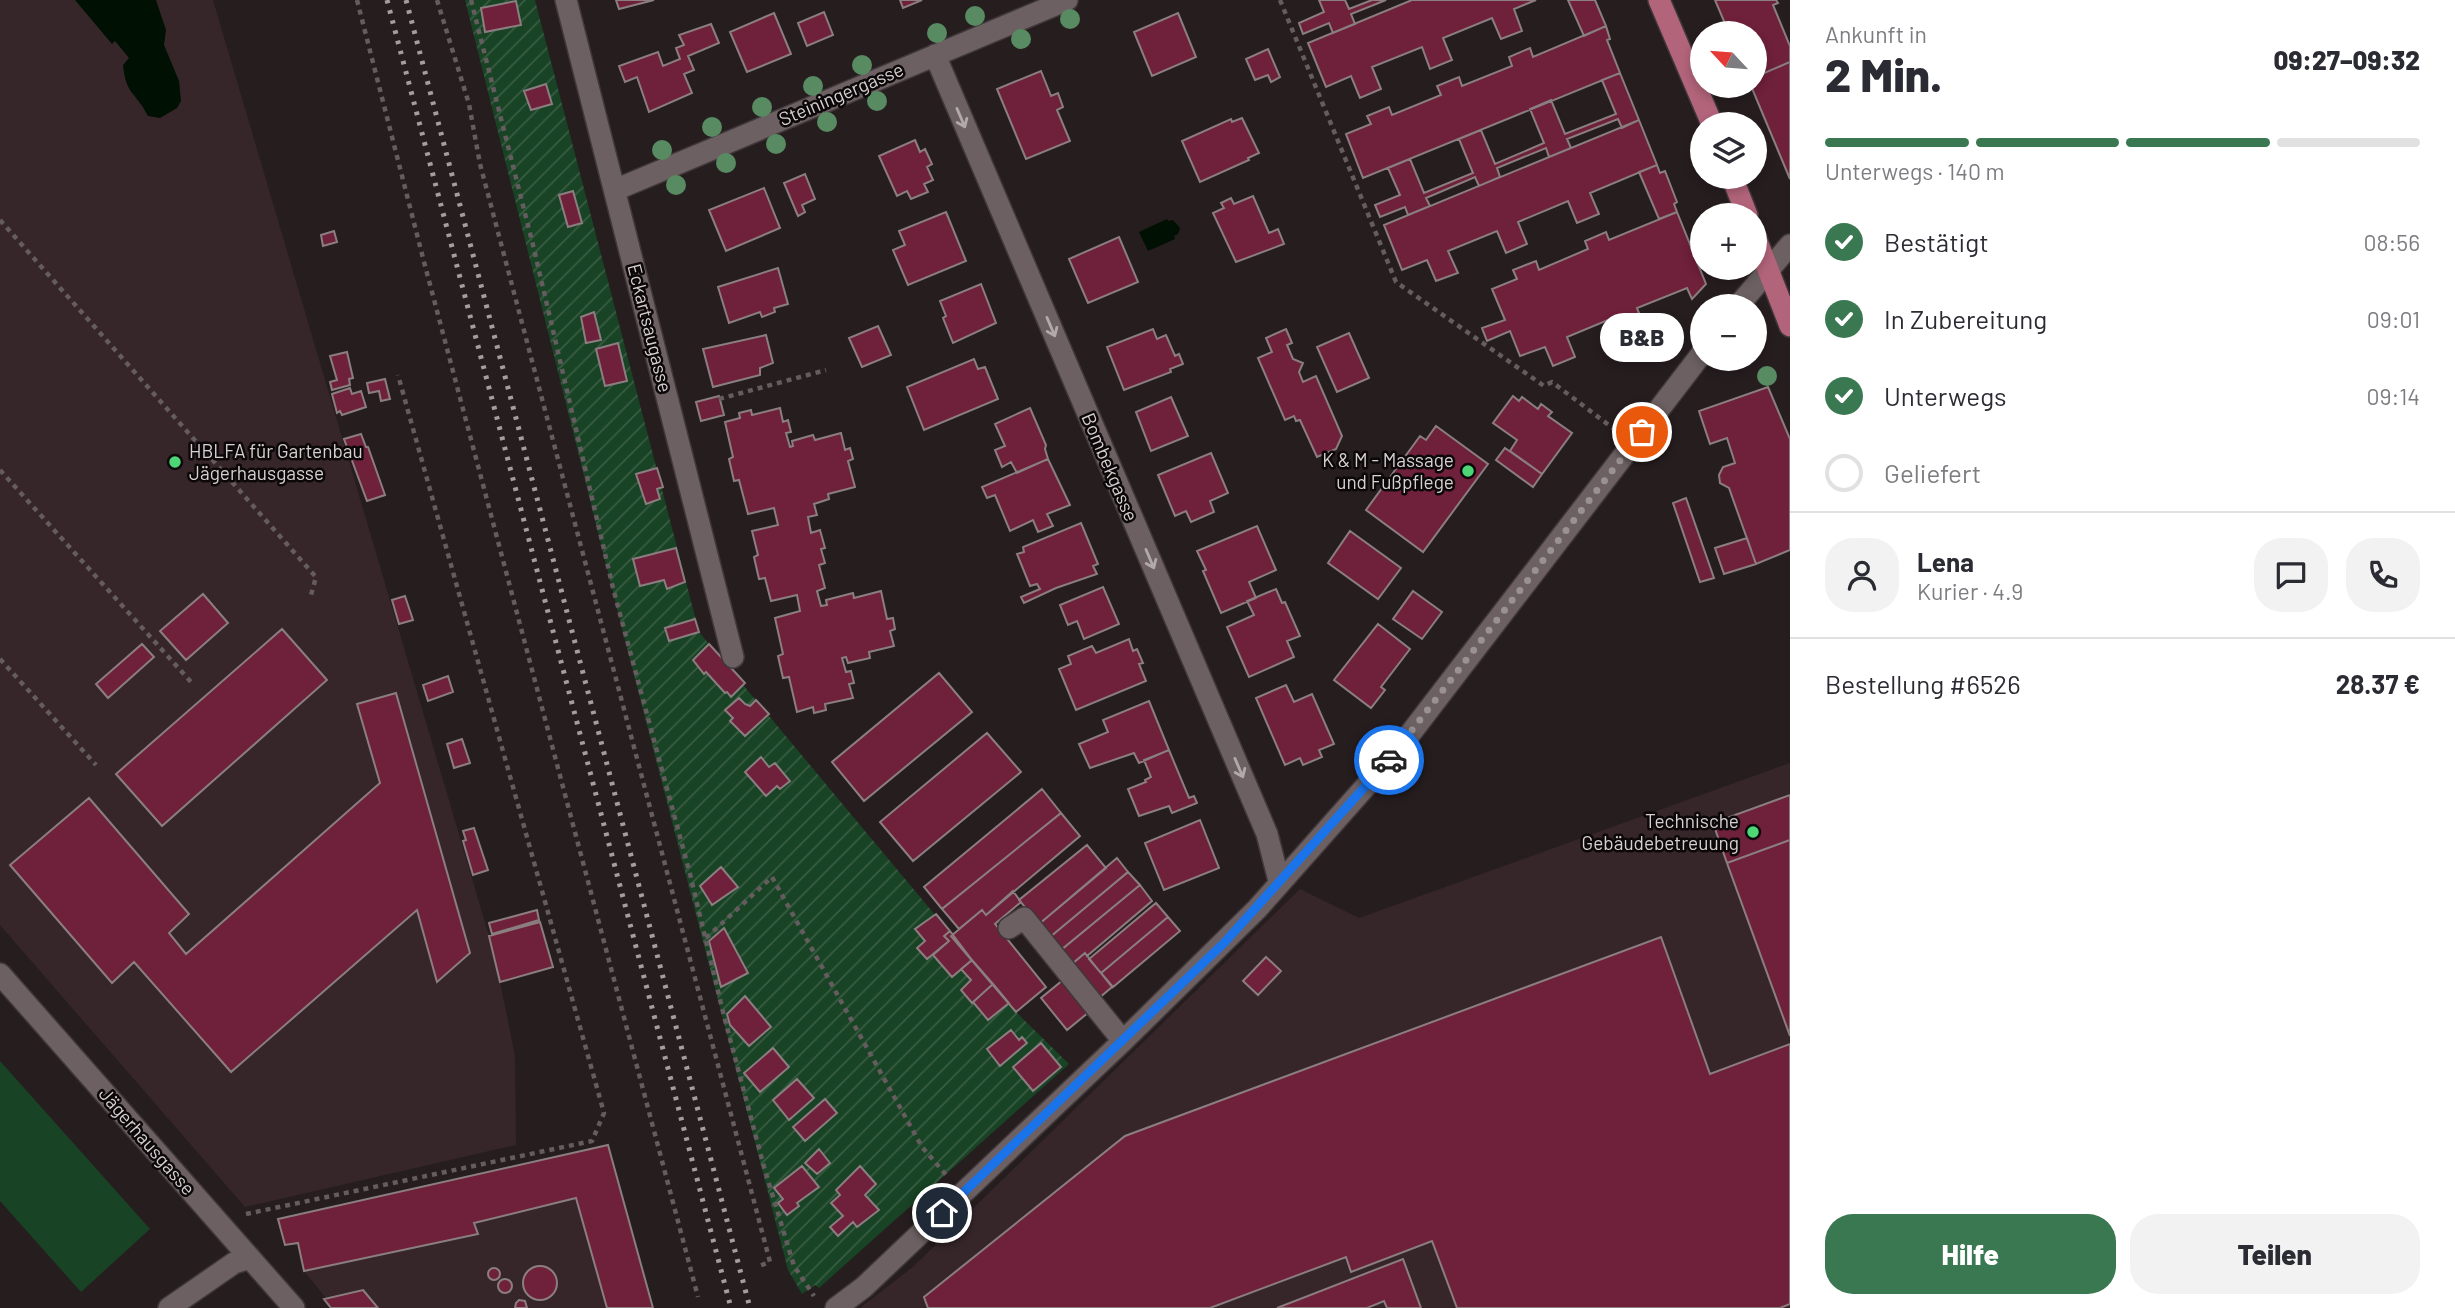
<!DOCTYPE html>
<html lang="de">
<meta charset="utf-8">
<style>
:root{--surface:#fff;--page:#f2f2f3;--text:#2b2b33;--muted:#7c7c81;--line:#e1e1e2;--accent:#3a7851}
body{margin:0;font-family:Barlow,sans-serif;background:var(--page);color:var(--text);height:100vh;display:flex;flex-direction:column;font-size:26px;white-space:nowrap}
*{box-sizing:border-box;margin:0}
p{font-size:23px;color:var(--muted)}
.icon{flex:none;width:38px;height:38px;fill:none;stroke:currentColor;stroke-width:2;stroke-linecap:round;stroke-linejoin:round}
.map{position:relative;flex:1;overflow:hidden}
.sheet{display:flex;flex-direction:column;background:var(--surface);width:665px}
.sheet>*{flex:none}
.needle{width:46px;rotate:296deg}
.buttons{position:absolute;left:1690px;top:21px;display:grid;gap:14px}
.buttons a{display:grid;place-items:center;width:77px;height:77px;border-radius:50%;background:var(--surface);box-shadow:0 4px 10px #0003;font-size:35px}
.pin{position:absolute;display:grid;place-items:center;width:60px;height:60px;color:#fff;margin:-30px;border:4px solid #fff;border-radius:50%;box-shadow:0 2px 7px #0007}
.courier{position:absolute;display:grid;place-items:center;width:70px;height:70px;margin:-35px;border:5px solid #1a73e8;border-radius:50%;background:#fff;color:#222;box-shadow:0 2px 9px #0007}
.bubble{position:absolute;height:49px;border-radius:24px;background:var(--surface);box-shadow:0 4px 10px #0003;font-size:23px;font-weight:800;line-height:49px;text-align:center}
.overview em{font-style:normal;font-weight:800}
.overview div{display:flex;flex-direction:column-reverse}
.overview{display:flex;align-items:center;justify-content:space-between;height:119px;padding:0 35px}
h1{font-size:46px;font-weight:800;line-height:52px}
.bar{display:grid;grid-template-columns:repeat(4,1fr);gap:10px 7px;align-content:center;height:84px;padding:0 35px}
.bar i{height:9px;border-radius:5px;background:var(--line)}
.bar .current{background:var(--accent)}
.bar p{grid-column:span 4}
.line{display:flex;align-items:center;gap:18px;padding:0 35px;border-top:2px solid var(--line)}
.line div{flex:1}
.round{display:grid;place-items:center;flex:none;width:74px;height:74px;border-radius:28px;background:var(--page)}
ol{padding:0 35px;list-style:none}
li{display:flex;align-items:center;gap:21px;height:77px}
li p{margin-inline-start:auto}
li .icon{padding:7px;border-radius:50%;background:var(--accent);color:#fff;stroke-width:4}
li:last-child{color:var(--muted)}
li i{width:38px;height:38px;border:4px solid var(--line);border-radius:50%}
.primary-button{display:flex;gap:14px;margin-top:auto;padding:14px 35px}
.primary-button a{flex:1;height:80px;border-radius:28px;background:var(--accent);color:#fff;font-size:28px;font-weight:800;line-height:80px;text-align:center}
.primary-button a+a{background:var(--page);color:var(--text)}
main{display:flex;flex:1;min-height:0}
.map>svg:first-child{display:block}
.built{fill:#36262a}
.green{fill:#184324}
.garden{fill:url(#garden-furrows)}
.water{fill:#001002}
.building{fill:#6f203a;stroke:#8a7e80;stroke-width:2}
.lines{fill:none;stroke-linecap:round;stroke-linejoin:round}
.minor-casing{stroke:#3f3739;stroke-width:24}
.major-casing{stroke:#3f3739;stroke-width:24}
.path{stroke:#645c5e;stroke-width:4.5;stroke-dasharray:5 5;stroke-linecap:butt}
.minor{stroke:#6c6062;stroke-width:21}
.major{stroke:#b2647a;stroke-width:21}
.rail{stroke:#a59d9e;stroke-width:5;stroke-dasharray:3.5 7;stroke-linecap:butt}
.tree{fill:#588b62}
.oneway{stroke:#b2a9aa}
.done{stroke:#999193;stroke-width:7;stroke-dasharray:0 12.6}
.route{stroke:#1a73e8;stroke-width:9}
.poi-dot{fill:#4cd676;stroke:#0c0809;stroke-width:2.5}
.labels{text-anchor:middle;stroke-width:5;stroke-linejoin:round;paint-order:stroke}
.street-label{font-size:19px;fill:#d7d0d1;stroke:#0c0809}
.poi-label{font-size:19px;fill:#d7d0d1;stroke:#0c0809;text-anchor:end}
</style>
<main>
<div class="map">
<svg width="1790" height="1308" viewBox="0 0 1790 1308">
<defs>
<pattern id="garden-furrows" width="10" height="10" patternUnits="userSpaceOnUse" patternTransform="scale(1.75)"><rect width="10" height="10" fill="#184324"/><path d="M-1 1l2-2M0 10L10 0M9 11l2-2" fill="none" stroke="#395d43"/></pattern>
</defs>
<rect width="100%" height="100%" fill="#261d1f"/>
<path class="built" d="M0 0H213L489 936 500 982 515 1056 516 1145 245 1207 0 925Z
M1790 763V1308H860L914 1266 1300 889 1359 918Z
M608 1145 653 1308H334L304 1271 298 1243 285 1245 278 1219Z"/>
<path class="green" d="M0 1061 150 1229 81 1292 0 1201Z"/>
<path class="garden" d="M465 0H535L699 632 1016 1012 1069 1064 819 1288 815 1285 802 1294 788 1270 626 644Z"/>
<path class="water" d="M75 0H156L166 30 164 45 179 81 181 101 177 108 160 118 148 116C135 91 126 95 123 65L129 58 115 41 112 44Z
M1167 219 1168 221 1173 220 1180 228 1178 234 1174 236 1175 239 1148 251 1139 232Z"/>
<path class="building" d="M616 0H654L619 9Z
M900 0H922L903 8Z
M1319 0H1345L1349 9 1372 0H1386L1351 14 1355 24 1333 33 1329 23 1303 34 1299 23 1324 12Z
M1412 0H1536L1514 9 1522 31 1501 39 1492 18 1443 38 1452 60 1430 69 1422 47 1372 67 1381 89 1360 98 1351 76 1326 87 1308 43Z
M1568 0H1595L1606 26 1584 36Z
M1715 0H1776L1778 3 1773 5 1790 46V62L1755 77V33H1729Z
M516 1 521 25 485 32 481 8Z
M824 12 833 35 807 46 798 23Z
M774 13 791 54 747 72 730 32Z
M1178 13 1196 57 1152 76 1134 32Z
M711 24 719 43 688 56 694 70 684 74 692 93 649 112 637 77 625 82 619 66 658 52 663 66 680 59 676 48 684 45 679 35Z
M1606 26 1610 39 1607 40 1620 73 1363 178 1346 134 1371 124 1367 116 1389 107 1392 115 1441 95 1437 86 1459 77 1462 86 1512 66 1509 57 1530 48 1533 57Z
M1268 49 1280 77 1271 82 1268 75 1255 80 1246 59Z
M1790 62V179L1751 86H1755V77Z
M1041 71 1051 96 1058 93 1063 107 1057 110 1070 141 1026 159 997 89Z
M1620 73 1639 120 1622 128 1618 119 1567 139 1571 148 1549 157 1546 148 1497 168 1500 177 1479 186 1475 177 1426 198 1430 206 1408 215 1405 207 1380 217 1375 205 1400 195 1388 168 1410 159 1424 193 1473 173 1459 139 1481 130 1495 164 1544 143 1530 109 1551 100 1565 134 1616 114 1602 80Z
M546 84 552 104 531 110 524 91Z
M1242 118 1259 153 1248 158 1249 160 1200 182 1182 141 1231 119 1232 122Z
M1639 120 1657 165 1590 193 1599 214 1577 223 1568 201 1518 222 1527 244 1506 253 1497 231 1448 251 1458 273 1436 281 1427 260 1402 270 1384 225Z
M915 140 920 152 925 149 932 164 927 167 933 180 924 184 928 192 911 199 907 191 897 196 879 156Z
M1657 165 1660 173 1665 171 1677 202 1674 204 1677 212 1659 219 1639 172Z
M805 174 815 199 802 205 805 212 798 216 784 183Z
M764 188 780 228 726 251 709 210Z
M573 191 582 223 568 227 559 195Z
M1253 196 1269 233 1278 229 1284 244 1236 262 1213 213 1224 208 1221 203 1231 198 1234 204Z
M946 212 966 261 908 285 893 250 905 245 899 231Z
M1677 212 1706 284 1692 299 1687 288 1637 308 1645 328 1624 337 1615 317 1567 337 1575 357 1553 366 1545 347 1520 356 1510 331 1487 341 1482 328 1505 320 1492 289 1517 279 1513 270 1536 261 1539 270 1588 249 1585 241 1606 232 1609 240Z
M334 231 337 242 323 246 321 235Z
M1119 237 1138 282 1088 303 1069 259Z
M778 268 788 304 774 308 775 312 762 317 760 312 729 323 718 287Z
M981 284 996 323 953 343 943 318 946 316 940 301Z
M594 312 601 340 586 343 581 317Z
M878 326 891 355 862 367 849 338Z
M1153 329 1157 339 1166 335 1175 356 1179 354 1183 364 1170 369 1171 372 1124 390 1107 347Z
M1286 329 1292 343 1287 345 1293 359 1303 363 1299 372 1303 382 1316 376 1342 436 1336 449 1317 457 1300 420 1296 421 1294 416 1285 420 1258 358 1272 352 1266 338Z
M1349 333 1369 378 1337 392 1317 347Z
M766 335 773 363 760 368V375L713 387 703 349Z
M618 343 627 381 605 386 596 349Z
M347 352 353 378 349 379 350 385 332 390 330 382 337 380 330 356Z
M974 359 978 369 985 367 998 399 924 430 907 387Z
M385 379 390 399 381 401 379 391 369 393 367 383Z
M1768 387 1790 439V550L1756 564 1729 488 1720 483 1719 475 1723 467 1735 463 1727 438 1710 444 1699 411Z
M350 388 352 394 361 391 366 407 342 415 340 411 337 413 332 394Z
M719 396 724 415 701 421 696 402Z
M1513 396 1519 401 1522 397 1538 409 1541 404 1552 412 1548 416 1572 433 1542 474 1510 451 1517 440 1493 423Z
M1171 397 1188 436 1151 451 1136 412Z
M780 408 783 422 788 420 791 432 786 433 790 447 793 446 792 441 813 435 815 440 841 433 845 450 850 448 853 459 848 461 855 487 828 494 829 499 814 504 817 515 808 517 811 533 820 530 825 548 821 549 825 563 819 565 825 588 817 591 821 606 827 605 826 600 853 593 854 598 881 591 887 619 893 618 895 629 890 631 894 646 869 652 870 658 848 663 846 657 842 658 846 672 851 671 854 683 849 684 853 698 825 704 826 710 814 713 813 707 797 712 789 677 783 678 778 656 783 654 775 618 800 611 797 595 771 601 765 578 759 579 754 557 758 555 752 531 778 525 774 508 748 514 739 480 734 481 729 459 733 457 725 422 740 418 739 413 751 410 752 415Z
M1030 408 1046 445 1045 449 1048 459 1017 473 1011 462 1002 467 995 450 1005 446 995 424Z
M1436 426 1488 464 1423 552 1366 510 1420 436 1426 440Z
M361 434 366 447H368L385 495 367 501 344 439Z
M1505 448 1542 474 1533 487 1496 460Z
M1211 453 1228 493 1210 501 1214 512 1191 522 1186 511 1175 516 1158 475Z
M1048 459 1070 505 1047 514 1053 526 1038 532 1033 520 1010 531 995 495 987 498 982 487Z
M657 468 663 487 657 489 660 499 646 504 636 474Z
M1686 498 1714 578 1700 582 1673 503Z
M1081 523 1098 564 1093 566 1097 574 1056 588 1024 603 1021 597 1040 589 1037 584 1030 586 1017 554 1024 552 1023 547Z
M1257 526 1276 570 1249 582 1256 598 1221 613 1203 571 1206 570 1197 551Z
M1350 531 1401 568 1378 599 1328 563Z
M1747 538 1756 564 1724 574 1715 548Z
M676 548 685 582 667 589 664 580 640 586 633 559Z
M1103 587 1119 624 1084 639 1077 621 1068 625 1060 605Z
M1276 589 1282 603 1285 602 1300 636 1287 641 1294 657 1249 677 1227 627 1254 615 1247 601Z
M1413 591 1442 612 1422 639 1393 619Z
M203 594 228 623 186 660 160 631Z
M405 596 413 620 399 624 392 600Z
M695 619 699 632 669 641 665 628Z
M1378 624 1410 649 1381 687 1385 690 1371 708 1334 680Z
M282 629 327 680 162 826 116 774Z
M1129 639 1133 651 1137 649 1143 663 1139 664 1146 681 1076 710 1059 669 1071 664 1068 656 1092 646 1096 653Z
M142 644 154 657 108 698 96 684Z
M709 644 745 683 731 697 727 692 725 693 706 672 704 674 693 660Z
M939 673 972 712 864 801 832 762Z
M448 676 453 692 428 701 423 685Z
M1286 685 1294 702 1312 694 1334 744 1319 750 1322 757 1303 765 1300 758 1285 765 1256 698Z
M396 693 470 953 437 982 417 910 231 1072 134 962 112 983 10 865 89 798 189 914 169 933 186 954 380 783 357 704Z
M739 698 745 704 750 706 756 700 769 714 745 736 730 721 733 718 725 710Z
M1149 701 1169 750 1139 763 1134 753 1090 768 1079 744 1108 732 1103 720Z
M987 733 1021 772 913 861 880 822Z
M462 739 470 763 454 768 447 744Z
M1169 750 1189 798 1194 796 1197 803 1172 813 1169 806 1139 816 1128 789 1146 782 1145 780 1151 777 1144 760Z
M761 757 769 767 775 763 790 781 780 789 777 786 766 796 745 772Z
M1042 789 1061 813 942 909 924 887Z
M1790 795V840L1727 863 1713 823Z
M1061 813 1080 836 986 915 982 910 959 929 942 909Z
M1200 820 1219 868 1164 890 1145 843Z
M474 828 488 870 473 875 463 841 466 840 463 831Z
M1790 840V1036L1727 863Z
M1087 845 1106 868 1039 924 1019 900Z
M1117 858 1128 872 1050 937 1039 924Z
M721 867 738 887 712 905 700 886Z
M1128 872 1140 885 1061 950 1050 937Z
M1140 885 1152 901 1087 956 1085 953 1072 964 1061 950Z
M1013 891 1021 902 995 924 1046 987 1016 1012 951 936 982 910 986 915Z
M1156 903 1168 917 1101 973 1089 959Z
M537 910 539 920 492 934 489 923Z
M936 914 950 931 944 936 949 941 927 959 917 948 925 941 915 929Z
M1168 917 1180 931 1113 987 1101 973Z
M540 922 553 967 500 982 489 936Z
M724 928 748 973 721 987 709 941Z
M950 931 972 960 952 977 933 955 949 941 944 936Z
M1661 937 1710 1074 1790 1044V1304L1780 1308H1457L1432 1241 1351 1272 1346 1257 1210 1308H928L924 1297 1125 1136Z
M1085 953 1112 987 1099 998 1072 964Z
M1266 957 1281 971 1258 995 1243 981Z
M972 960 993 984 972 1003 961 990 971 980 961 969Z
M1063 980 1089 1012 1067 1030 1041 998Z
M993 984 1009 1003 988 1020 973 1002Z
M745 996 771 1027 749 1046 730 1025 727 1014Z
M1011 1030 1019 1040 1022 1037 1027 1043 1000 1066 987 1049Z
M1041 1043 1061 1067 1033 1091 1013 1067Z
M773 1048 789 1067 760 1092 744 1073Z
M797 1079 814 1098 789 1120 773 1100Z
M825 1099 837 1113 805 1141 793 1127Z
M608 1145 653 1308H607L576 1198 474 1223 478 1234 304 1271 298 1243 285 1245 278 1219Z
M819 1149 830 1163 817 1174 805 1163Z
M802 1166 819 1187 797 1203 799 1206 787 1215 778 1203 783 1199 774 1188Z
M860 1166 876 1184 865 1195 879 1210 857 1227 853 1222 838 1236 830 1227 843 1216 831 1203 840 1195 836 1190Z
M1403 1259 1421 1308H1387L1384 1301 1367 1308H1277Z
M523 1283a17 17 0 1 1 34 0a17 17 0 1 1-34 0Z
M488 1274a6 6 0 1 1 12 0a6 6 0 1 1-12 0Z
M498 1286a7 7 0 1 1 14 0a7 7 0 1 1-14 0Z
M363 1290 378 1308H331L324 1299Z
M519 1300 525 1301 527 1308H515L516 1303Z"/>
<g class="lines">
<g class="minor-casing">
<path id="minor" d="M566 0 733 657
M935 55 1267 834 1279 881
M615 190 1067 0
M1738 306 1790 245
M1009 928 1024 918 1123 1041
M0 974 294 1308
M169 1308 234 1263 250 1258
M836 1308 864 1287 1123 1041 1257 909 1397 751 1703 352"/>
</g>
<g class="major-casing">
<path id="major" d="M1659 0 1712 124
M1732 177 1747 215
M1755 236 1790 326"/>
</g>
<path class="path" d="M357 0 423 258 698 1297
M437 0 469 104 480 164 770 1262 759 1266
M471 0 534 249 613 588 690 874 724 1016 764 1167 794 1266 814 1296
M1280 0 1396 282 1544 386 1552 382 1614 429
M0 220 316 577 311 595
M719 399 826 370
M0 470 191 682
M0 659 96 765
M706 938 772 877 922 1147 947 1176
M246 1214 592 1141 604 1113 398 375"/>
<use href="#minor" class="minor"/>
<use href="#major" class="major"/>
<path class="rail" d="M387 0 731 1308
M406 0 750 1308"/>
</g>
<g class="tree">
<circle cx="975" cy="16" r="10"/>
<circle cx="1070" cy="19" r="10"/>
<circle cx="937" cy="33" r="10"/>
<circle cx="1021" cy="39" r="10"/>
<circle cx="862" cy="65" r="10"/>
<circle cx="813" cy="86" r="10"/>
<circle cx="877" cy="101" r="10"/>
<circle cx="762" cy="107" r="10"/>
<circle cx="827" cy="122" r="10"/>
<circle cx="712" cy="127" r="10"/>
<circle cx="776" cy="144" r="10"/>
<circle cx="662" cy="150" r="10"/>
<circle cx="726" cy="163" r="10"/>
<circle cx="676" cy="185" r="10"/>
<circle cx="1767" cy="376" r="10"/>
</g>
<defs><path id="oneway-shaft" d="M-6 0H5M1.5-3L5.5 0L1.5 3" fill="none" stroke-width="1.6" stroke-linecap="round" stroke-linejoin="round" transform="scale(1.75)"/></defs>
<g class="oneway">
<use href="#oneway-shaft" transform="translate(961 118) rotate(67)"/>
<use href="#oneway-shaft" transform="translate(1051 327) rotate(67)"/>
<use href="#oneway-shaft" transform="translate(1150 559) rotate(67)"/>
<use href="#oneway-shaft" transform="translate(1239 768) rotate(67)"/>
</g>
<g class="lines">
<path class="done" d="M1389 760 1642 432"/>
<path class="route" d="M942 1213 1224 943 1389 760"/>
</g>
<g class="poi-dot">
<circle cx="175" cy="462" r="7"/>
<circle cx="1468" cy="471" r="7"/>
<circle cx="1753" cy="832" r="7"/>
</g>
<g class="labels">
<g class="street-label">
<text transform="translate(841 94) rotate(-23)" y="7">Steiningergasse</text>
<text transform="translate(650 328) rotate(76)" y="7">Eckartsaugasse</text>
<text transform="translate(1110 467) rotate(67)" y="7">Bombekgasse</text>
<text transform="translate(147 1141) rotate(49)" y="7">Jägerhausgasse</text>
</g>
<g class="poi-label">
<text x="189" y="458" text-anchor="start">HBLFA für Gartenbau<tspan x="189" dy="22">Jägerhausgasse</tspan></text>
<text x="1454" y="467">K &amp; M - Massage<tspan x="1454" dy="22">und Fußpflege</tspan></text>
<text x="1739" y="828">Technische<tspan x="1739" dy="22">Gebäudebetreuung</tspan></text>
</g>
</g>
</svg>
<div class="buttons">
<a><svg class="needle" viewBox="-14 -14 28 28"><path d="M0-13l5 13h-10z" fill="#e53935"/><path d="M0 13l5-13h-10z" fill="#7c7c81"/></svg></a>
<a><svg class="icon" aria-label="layers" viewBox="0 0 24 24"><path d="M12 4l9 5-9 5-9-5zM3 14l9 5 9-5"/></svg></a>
<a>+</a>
<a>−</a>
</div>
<div class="pin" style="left:1642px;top:432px;background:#ea580c"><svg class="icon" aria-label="bag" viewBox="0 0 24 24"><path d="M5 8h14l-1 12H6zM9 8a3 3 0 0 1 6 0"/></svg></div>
<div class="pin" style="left:942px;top:1213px;background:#1f2937"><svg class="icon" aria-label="home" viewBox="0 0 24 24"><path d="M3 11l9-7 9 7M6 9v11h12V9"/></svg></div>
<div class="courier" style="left:1389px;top:760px"><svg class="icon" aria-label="car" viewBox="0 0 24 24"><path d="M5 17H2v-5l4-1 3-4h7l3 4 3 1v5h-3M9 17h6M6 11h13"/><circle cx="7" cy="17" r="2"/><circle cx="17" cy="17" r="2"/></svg></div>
<div class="bubble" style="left:1600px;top:313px;width:84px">B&amp;B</div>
</div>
<section class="sheet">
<div class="overview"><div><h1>2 Min.</h1><p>Ankunft in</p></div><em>09:27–09:32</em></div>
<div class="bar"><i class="current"></i><i class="current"></i><i class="current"></i><i></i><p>Unterwegs · 140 m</p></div>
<ol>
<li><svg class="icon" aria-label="check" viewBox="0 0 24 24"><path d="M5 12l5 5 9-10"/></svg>Bestätigt<p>08:56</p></li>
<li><svg class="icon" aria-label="check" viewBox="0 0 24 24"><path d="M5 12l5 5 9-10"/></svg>In Zubereitung<p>09:01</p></li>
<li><svg class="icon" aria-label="check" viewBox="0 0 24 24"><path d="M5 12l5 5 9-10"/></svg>Unterwegs<p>09:14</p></li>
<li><i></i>Geliefert</li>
</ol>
<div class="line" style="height:126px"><a class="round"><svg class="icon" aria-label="person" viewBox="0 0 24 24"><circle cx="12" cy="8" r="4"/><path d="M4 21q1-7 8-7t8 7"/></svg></a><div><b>Lena</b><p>Kurier · 4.9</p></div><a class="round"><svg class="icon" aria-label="chat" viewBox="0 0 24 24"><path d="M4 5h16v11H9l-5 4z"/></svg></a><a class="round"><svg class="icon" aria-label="phone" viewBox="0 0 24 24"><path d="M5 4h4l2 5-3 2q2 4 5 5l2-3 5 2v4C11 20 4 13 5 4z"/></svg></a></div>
<div class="line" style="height:91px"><div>Bestellung #6526</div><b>28.37 €</b></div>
<div class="primary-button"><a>Hilfe</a><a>Teilen</a></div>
</section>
</main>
